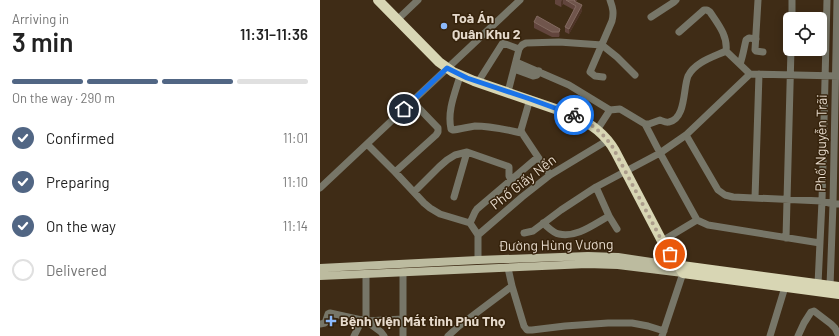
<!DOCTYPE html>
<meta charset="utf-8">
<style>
:root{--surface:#fff;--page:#f6f6f6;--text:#222;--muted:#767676;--line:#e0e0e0;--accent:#516684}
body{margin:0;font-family:Barlow,sans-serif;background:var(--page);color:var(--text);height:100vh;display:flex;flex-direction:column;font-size:15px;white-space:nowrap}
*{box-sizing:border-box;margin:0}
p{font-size:13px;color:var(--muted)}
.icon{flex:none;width:22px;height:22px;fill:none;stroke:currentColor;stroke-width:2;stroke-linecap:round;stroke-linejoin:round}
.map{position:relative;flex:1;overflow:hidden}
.details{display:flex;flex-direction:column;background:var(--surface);width:320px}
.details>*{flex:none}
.fabs{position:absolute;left:463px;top:12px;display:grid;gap:8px}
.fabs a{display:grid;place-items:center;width:44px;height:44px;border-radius:6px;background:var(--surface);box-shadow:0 2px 10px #0003;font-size:20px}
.pin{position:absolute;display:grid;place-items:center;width:34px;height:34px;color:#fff;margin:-17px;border:2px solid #fff;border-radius:50%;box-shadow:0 1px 4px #0007}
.courier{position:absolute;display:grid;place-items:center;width:40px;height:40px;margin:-20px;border:3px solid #1a73e8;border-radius:50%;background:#fff;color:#222;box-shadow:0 1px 5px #0007}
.overview em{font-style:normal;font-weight:600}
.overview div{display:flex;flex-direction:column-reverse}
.overview{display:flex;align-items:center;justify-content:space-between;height:68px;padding:0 12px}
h1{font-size:26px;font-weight:600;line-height:30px}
.bar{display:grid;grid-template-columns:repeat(4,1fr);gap:6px 4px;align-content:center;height:48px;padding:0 12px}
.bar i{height:5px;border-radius:3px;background:var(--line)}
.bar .current{background:var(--accent)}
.bar p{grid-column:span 4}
ol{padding:0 12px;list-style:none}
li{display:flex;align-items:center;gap:12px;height:44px}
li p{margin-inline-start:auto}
li .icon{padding:4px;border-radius:50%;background:var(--accent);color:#fff;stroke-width:4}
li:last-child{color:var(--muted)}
li i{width:22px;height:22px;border:2px solid var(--line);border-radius:50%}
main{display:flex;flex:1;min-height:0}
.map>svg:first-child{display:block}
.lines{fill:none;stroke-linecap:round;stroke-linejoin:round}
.minor{stroke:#777668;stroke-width:7}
.major{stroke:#bcbb9f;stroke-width:8}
.highway{stroke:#d8d6b4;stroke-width:10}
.wall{fill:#62453d}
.shaded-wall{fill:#4e3427}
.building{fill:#70554c;stroke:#836a60}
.done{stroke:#ac9d8c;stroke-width:4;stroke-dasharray:0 7.2}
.route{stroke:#1a73e8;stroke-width:5}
.poi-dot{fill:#8bb9fc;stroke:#35220b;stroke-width:1.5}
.labels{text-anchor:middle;stroke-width:3;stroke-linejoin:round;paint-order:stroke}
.poi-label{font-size:14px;font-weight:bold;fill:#e6dacc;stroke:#35220b;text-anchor:start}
.street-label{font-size:14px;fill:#e6dacc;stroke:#35220b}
</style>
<main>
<section class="details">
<div class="overview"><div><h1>3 min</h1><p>Arriving in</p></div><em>11:31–11:36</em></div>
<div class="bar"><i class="current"></i><i class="current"></i><i class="current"></i><i></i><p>On the way · 290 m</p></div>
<ol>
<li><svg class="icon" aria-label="check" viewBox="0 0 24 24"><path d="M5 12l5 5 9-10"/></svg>Confirmed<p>11:01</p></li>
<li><svg class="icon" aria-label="check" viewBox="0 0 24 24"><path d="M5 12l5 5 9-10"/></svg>Preparing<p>11:10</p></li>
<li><svg class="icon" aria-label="check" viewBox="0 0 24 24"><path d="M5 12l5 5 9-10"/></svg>On the way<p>11:14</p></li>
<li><i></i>Delivered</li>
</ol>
</section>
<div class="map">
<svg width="519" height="336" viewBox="0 0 519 336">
<rect width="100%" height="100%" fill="#3f2c16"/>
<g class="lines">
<path class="minor" d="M438 0 435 50 436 51 443 52
M331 17 354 2 356 0
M472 19V0
M77 20 98 0
M359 32 384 10H387L390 12C398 24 408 36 406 51
M406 51 430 74
M196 62 249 85 290 110
M420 64C423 56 424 48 426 40L429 38 436 39
M194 69 213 76 217 75 219 71
M140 76C135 93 127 111 131 129L133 130C141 129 148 127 155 126 171 126 187 130 202 133
M283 77 275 76 270 72 292 21C294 13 293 8 290 0
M158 82 182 44 183 43 199 49
M188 92 199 49 202 45 206 43 239 42 282 45 297 57 315 75
M210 99 201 130 202 133 230 175
M325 124H329L340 120C343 121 346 123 349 122 366 119 363 88 368 76 375 62 393 57 406 51
M277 130 290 110 300 109 325 124 340 153 377 220 388 225 500 243
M366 135 398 190 405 195 413 197 502 201 513 204H519
M47 144 75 172 104 203 110 208 120 214 150 223 158 235
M75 172 116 135 118 132V128L92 101
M0 188 200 0
M94 192 119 167 127 160 135 155 147 152 187 166 189 167V176L191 180
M134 197 147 152
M435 198 439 74
M289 216 297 229
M150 223 155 212 157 209 218 157
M223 223C228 227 233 233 239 234 257 238 274 224 289 216L276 187
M204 233 213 231 241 210 276 187 340 153 366 135 430 74 519 76
M466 238 471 49
M342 241 377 220
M158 260V235L202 197 230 175 288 140
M188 268 192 286 204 326 207 330H212L245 326 288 323H312L328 326 344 331
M83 272V336
M46 274V321
M498 284 502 201 507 0
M510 286 513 204 517 0
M46 321 61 332 64 336
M0 324 5 323 8 314 10 313 46 321 83 319
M34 336 42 320
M128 336 139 326 192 286
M342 336 363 273
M450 336 465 287
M478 336 484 323 491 312 494 311 511 324 515 328 519 336"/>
<path class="major" d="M0 268 158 260 268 256 298 257 358 266
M0 276 267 264 298 265 363 273"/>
<path class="highway" d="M58 0 119 62 133 72 154 81 250 114C269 122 285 133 295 151L342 241 363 273 519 294
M362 266 519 287"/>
</g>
<path class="wall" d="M235 0H257L256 2 262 11 249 34 245 32V27L254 10 243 4 241 7 235 4Z
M214 22 240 29V34L239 37H232L214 28Z"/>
<path class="shaded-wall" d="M242 0H243V4L241 7V2Z
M262 5V11L249 34V29Z
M240 29V34L239 37V32Z"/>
<path class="building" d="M246 0H255L254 1 262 5 249 29 245 27 256 6Z
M217 16 240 29 239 32H232L214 22Z"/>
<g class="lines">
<path class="done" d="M254 115C269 122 282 132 292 146L342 241 350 254"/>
<path class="route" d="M84 109 127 68 147 78 210 99 254 115"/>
</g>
<g class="poi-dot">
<circle cx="124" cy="26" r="4"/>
<path d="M9 315h4v4h4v4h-4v4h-4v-4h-4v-4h4z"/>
</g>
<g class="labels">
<g class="poi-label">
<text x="132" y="23">Toà Án<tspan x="132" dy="16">Quân Khu 2</tspan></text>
<text x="20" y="326">Bệnh viện Mắt tỉnh Phú Thọ</text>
</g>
<g class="street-label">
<text transform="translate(501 143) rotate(-89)" y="5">Phố Nguyễn Trãi</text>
<text transform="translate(203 182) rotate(-38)" y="5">Phố Giấy Nến</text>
<text transform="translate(236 245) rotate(-1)" y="5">Đường Hùng Vương</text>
</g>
</g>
</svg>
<div class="fabs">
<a><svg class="icon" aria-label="locate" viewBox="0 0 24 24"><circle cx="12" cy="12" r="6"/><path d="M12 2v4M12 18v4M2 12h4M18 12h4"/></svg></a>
</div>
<div class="pin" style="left:350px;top:254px;background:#ea580c"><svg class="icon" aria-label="bag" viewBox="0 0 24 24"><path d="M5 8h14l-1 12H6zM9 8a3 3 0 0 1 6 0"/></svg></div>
<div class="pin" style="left:84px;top:109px;background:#1f2937"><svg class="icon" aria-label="home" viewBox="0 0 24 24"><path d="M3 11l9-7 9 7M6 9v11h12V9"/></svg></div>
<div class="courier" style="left:254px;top:115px"><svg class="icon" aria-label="bike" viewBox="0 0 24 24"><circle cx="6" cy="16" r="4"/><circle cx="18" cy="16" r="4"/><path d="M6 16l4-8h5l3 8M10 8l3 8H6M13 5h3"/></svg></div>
</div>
</main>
